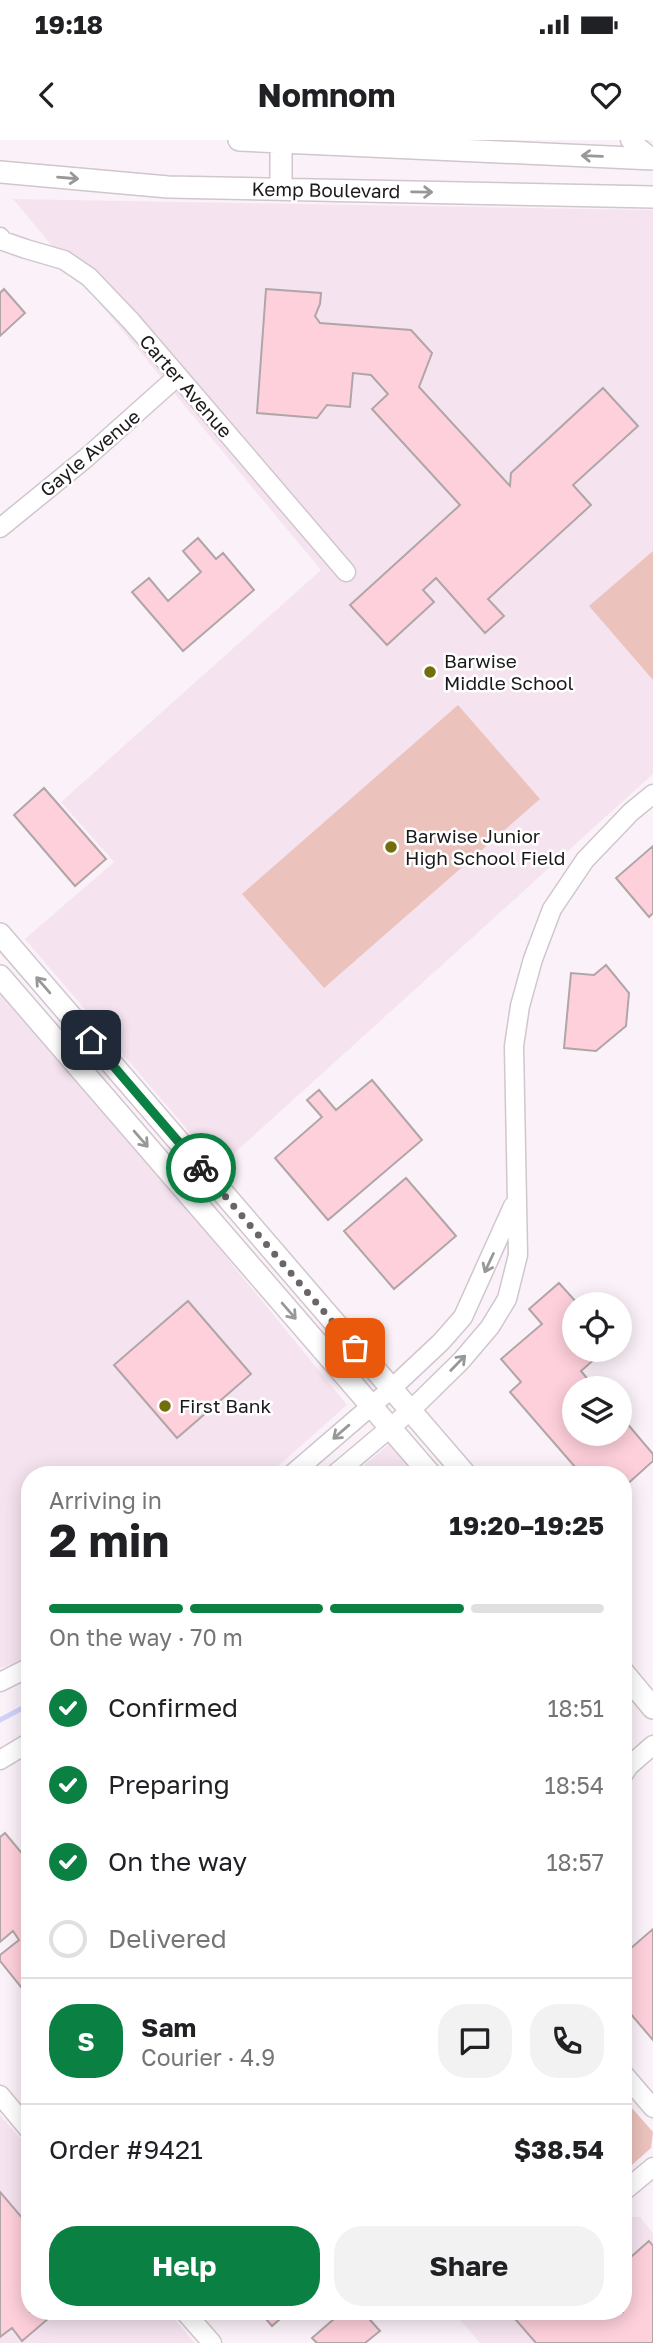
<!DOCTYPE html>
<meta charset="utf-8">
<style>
:root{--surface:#fff;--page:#f2f2f2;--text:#202124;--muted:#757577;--line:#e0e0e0;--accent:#0b8043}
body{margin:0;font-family:"Golos Text",sans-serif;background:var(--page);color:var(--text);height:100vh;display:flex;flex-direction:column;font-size:26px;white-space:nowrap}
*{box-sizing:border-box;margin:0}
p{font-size:23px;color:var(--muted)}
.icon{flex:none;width:38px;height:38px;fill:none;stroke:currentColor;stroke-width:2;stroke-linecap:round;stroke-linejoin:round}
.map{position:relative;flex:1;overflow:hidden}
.side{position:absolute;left:21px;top:1326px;width:611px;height:854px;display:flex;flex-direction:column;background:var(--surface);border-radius:28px;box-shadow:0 4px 18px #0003}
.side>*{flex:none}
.buttons{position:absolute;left:562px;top:1152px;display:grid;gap:14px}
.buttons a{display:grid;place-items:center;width:70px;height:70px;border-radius:50%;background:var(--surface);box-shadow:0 4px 18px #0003;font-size:35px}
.pin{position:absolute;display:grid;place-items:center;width:60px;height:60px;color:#fff;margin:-30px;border-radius:14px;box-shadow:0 4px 10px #0006}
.courier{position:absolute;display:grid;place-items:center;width:70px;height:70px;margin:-35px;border:5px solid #0b8043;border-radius:50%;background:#fff;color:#222;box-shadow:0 2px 9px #0007}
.head em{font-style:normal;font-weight:700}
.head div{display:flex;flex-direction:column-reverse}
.head{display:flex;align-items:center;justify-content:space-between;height:119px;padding:0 28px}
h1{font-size:46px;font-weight:700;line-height:52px}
.bar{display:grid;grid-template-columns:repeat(4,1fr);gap:10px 7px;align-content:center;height:84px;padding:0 28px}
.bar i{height:9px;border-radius:5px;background:var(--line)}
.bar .active{background:var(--accent)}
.bar p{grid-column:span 4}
.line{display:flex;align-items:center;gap:18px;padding:0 28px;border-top:2px solid var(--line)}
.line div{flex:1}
.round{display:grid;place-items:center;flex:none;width:74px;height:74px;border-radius:28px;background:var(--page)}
ol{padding:0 28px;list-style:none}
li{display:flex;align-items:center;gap:21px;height:77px}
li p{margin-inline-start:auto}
li .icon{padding:7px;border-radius:50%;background:var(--accent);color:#fff;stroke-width:4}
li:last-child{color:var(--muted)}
li i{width:38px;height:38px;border:4px solid var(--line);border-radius:50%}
.primary-button{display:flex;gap:14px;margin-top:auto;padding:14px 28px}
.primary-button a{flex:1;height:80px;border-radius:28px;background:var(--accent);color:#fff;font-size:28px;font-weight:700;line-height:80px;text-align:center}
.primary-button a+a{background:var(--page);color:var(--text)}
.status{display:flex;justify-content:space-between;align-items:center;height:49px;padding:0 35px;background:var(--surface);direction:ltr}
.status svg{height:19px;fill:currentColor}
header{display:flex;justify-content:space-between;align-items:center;height:91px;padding:0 28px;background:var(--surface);font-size:32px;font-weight:700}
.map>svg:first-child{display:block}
.built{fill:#f5e4f0}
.green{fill:#ebc2bc}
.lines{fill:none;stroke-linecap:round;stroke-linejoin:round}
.stream{stroke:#d1d2f9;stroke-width:5}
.building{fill:#fed0db;stroke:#b0a5a7;stroke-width:2}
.minor-casing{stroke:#d0c6cd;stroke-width:21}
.major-casing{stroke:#d0c6cd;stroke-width:24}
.minor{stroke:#fff;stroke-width:18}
.major{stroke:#fff;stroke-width:21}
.oneway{stroke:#999898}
.done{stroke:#6a6569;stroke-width:7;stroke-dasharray:0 12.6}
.route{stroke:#0b8043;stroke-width:9}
.poi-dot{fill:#736d0b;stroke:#fff;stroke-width:2.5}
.labels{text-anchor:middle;stroke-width:5;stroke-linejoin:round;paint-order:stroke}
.street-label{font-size:19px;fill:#1c191b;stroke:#fff}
.poi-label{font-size:19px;fill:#1c191b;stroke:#fff;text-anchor:start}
</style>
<div class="status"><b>19:18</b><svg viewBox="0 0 49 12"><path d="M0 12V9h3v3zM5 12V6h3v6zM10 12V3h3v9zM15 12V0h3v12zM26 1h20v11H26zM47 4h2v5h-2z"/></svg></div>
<header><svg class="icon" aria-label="back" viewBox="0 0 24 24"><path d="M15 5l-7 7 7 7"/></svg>Nomnom<svg class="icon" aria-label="heart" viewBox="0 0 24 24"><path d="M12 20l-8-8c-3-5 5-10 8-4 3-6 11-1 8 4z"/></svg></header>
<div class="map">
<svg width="653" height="2203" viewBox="0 0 653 2203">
<rect width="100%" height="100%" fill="#fbf2f9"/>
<path class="built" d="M13 59 653 70V634L219 1027 25 799 114 722 61 662 321 430Z
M0 851 209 1096 347 1265 268 1335H30V1514L16 1523 0 1528Z
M389 1304 416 1335H353Z
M0 1975 30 2010V2172H168L195 2203H0Z
M623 2076 640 2077 653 2093V2203H480L453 2172H623Z"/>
<path class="green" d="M653 411V540L589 466Z
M458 565 540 659 324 848 242 754Z
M623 1958 653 1992 651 2008 623 2033Z"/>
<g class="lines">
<path class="stream" d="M0 1580 30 1564"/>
</g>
<path class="building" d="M4 149 25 173 0 196V153Z
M266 149 321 153 320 164 315 176 320 183 411 190 432 213 419 247 510 346 511 333 603 248 638 286 573 345 591 365 488 459 504 476 485 493 436 438 423 450 434 462 387 505 350 465 460 365 372 269 388 254 371 235 353 233 350 267 327 265 317 278 257 273Z
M198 398 216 419 223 413 254 450 183 511 132 452 149 438 168 461 201 432 183 411Z
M44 648 106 719 75 746 14 675Z
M653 706V773L649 777 616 738Z
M606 825 629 853 626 886 596 911 564 908 571 833 594 835Z
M372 940 422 1000 328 1080 275 1018 322 977 307 960 319 950 336 970Z
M406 1038 456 1096 394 1149 344 1091Z
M559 1143 578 1164H574V1209H606L581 1231 595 1248H574V1293H620V1275L653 1314V1321L623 1348V1335H582L510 1252 521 1242 501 1219 542 1184 529 1169Z
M188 1161 251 1234 177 1298 114 1225Z
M5 1693 30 1723 29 1857 0 1821V1815L19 1800 13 1791 0 1802V1697Z
M653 1789V1900L623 1865V1815Z
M0 2052 30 2087V2172H56L22 2201 12 2188 0 2197Z
M649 2101 653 2106V2203H536L509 2172H623V2124Z
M260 2172H288L272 2186Z
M342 2172H363L380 2191 365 2203H317L312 2198Z"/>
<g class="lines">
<g class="minor-casing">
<path id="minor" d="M630 0 653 19
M0 97 3 101 26 109 64 120 89 137 131 181 346 432
M0 388 86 318 178 236
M291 1335 391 1249 441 1202 463 1177 513 1066
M334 1335 410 1271 461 1221 490 1187 507 1159 518 1115 514 906 520 866 533 819 552 769 585 720 631 672 653 654
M0 1542 30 1527
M0 1620 30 1602
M623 1635 629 1626 653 1605
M623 1933 653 1968
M0 1955 30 1991
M623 2052 653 2027
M185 2172 212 2203"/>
</g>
<g class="major-casing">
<path id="major" d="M239 0 653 19
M0 32 168 47 653 57
M281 49V2
M0 794 466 1335
M0 836 431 1335
M623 1532 653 1568"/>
</g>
<use href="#minor" class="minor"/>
<use href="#major" class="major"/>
</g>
<defs><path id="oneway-shaft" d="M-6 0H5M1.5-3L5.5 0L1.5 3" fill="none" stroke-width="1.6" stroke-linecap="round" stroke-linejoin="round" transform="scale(1.75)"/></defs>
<g class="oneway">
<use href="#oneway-shaft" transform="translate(592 16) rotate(-178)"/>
<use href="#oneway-shaft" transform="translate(68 38) rotate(5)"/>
<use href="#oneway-shaft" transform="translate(422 52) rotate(1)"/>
<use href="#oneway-shaft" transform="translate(43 845) rotate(-131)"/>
<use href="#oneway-shaft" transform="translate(141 999) rotate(49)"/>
<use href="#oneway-shaft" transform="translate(489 1123) rotate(115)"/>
<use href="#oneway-shaft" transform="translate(289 1171) rotate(49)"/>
<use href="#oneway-shaft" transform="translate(458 1223) rotate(-46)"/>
<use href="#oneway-shaft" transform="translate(341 1292) rotate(139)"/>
</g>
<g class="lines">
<path class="done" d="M201 1028 355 1208"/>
<path class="route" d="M91 900 201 1028"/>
</g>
<g class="poi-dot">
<circle cx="430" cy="532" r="7"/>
<circle cx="391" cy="707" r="7"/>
<circle cx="165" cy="1266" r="7"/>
</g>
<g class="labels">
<g class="street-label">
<text transform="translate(326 50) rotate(1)" y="7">Kemp Boulevard</text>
<text transform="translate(186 246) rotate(49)" y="7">Carter Avenue</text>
<text transform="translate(90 313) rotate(-40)" y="7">Gayle Avenue</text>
</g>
<g class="poi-label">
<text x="444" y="528">Barwise<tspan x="444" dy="22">Middle School</tspan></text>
<text x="405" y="703">Barwise Junior<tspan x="405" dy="22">High School Field</tspan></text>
<text x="179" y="1273">First Bank</text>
</g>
</g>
</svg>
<div class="buttons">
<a><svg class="icon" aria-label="locate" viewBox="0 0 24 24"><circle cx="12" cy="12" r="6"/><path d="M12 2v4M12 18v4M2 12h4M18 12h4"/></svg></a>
<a><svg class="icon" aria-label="layers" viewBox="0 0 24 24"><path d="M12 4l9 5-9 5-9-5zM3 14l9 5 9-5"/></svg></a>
</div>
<div class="pin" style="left:355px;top:1208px;background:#ea580c"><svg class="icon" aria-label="bag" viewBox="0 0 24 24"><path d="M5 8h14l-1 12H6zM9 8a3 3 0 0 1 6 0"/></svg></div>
<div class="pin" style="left:91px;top:900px;background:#1f2937"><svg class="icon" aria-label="home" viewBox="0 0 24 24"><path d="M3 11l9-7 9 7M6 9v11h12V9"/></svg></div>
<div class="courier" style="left:201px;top:1028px"><svg class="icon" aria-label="bike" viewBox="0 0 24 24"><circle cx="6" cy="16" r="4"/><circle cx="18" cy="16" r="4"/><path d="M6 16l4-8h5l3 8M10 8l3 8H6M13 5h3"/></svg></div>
<section class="side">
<div class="head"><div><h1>2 min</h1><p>Arriving in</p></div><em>19:20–19:25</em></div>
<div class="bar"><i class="active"></i><i class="active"></i><i class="active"></i><i></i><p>On the way · 70 m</p></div>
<ol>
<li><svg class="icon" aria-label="check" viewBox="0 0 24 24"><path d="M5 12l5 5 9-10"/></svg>Confirmed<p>18:51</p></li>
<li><svg class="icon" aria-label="check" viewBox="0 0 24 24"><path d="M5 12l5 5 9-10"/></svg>Preparing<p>18:54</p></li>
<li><svg class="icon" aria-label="check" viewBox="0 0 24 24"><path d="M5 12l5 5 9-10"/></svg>On the way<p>18:57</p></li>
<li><i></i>Delivered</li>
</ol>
<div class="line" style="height:126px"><b class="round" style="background:var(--accent);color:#fff">S</b><div><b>Sam</b><p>Courier · 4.9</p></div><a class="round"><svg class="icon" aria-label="chat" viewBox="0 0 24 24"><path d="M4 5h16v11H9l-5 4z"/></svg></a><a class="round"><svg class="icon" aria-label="phone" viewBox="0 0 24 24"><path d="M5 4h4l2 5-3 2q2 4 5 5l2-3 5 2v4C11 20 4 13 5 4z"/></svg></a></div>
<div class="line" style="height:91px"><div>Order #9421</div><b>$38.54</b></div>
<div class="primary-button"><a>Help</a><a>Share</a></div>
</section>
</div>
